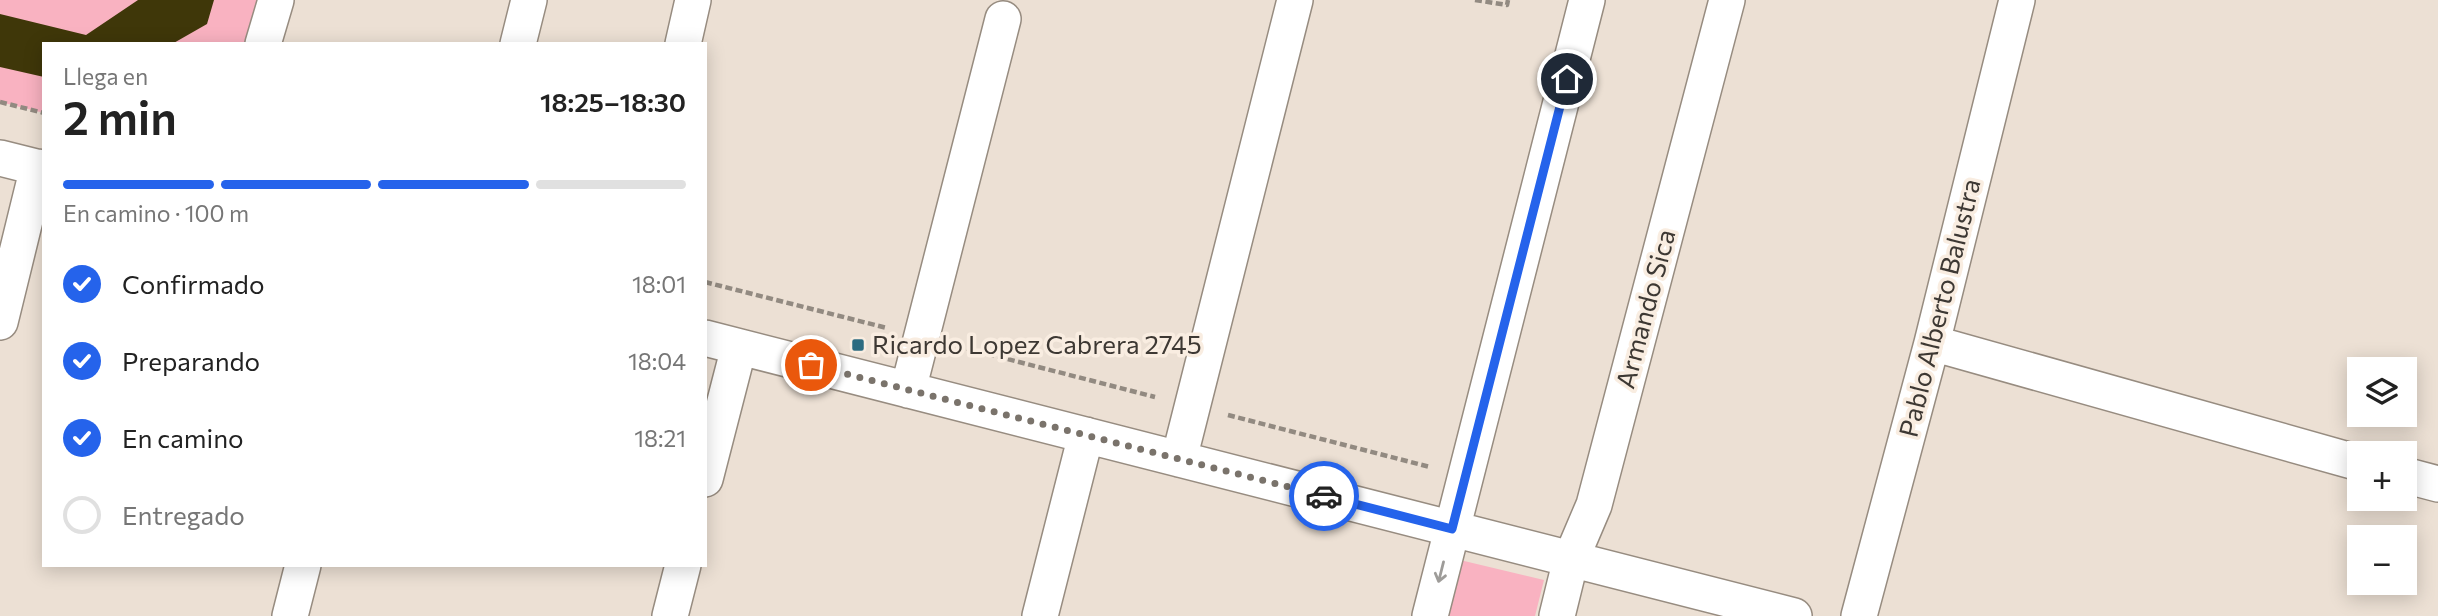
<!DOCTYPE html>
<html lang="es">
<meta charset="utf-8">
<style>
:root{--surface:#fff;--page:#f6f6f6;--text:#222;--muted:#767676;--line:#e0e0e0;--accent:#2563eb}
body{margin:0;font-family:Commissioner,sans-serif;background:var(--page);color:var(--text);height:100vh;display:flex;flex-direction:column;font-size:26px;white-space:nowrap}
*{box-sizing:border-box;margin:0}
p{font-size:23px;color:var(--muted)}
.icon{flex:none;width:38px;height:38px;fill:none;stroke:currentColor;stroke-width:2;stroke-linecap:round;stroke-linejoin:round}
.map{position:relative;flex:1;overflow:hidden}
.sheet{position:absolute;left:42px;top:42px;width:665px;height:525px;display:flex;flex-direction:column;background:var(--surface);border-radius:0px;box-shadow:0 4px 18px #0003}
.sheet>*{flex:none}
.controls{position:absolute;left:2347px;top:357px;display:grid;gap:14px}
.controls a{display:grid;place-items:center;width:70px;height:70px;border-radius:0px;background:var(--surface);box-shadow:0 4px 18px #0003;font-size:35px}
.pin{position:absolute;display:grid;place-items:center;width:60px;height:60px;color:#fff;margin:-30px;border:4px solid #fff;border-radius:50%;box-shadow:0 2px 7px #0007}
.courier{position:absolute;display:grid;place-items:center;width:70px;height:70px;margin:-35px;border:5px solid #2563eb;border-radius:50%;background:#fff;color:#222;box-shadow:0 2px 9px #0007}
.summary em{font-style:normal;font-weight:600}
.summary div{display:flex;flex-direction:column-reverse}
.summary{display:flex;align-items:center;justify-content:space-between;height:119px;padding:0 21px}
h1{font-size:46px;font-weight:600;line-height:52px}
.bar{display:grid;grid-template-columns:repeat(4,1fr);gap:10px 7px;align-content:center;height:84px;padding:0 21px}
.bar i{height:9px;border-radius:5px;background:var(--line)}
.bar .on{background:var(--accent)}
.bar p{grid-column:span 4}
ol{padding:0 21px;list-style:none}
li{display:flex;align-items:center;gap:21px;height:77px}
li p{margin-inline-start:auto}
li .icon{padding:7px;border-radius:50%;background:var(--accent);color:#fff;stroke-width:4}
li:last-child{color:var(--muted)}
li i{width:38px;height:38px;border:4px solid var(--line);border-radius:50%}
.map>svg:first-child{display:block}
.green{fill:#f9b2c1}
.building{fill:#3f3709}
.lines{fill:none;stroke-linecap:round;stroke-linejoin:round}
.street-casing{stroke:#978c80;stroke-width:38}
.path{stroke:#928a81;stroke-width:4.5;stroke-dasharray:7 3.5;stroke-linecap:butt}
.street{stroke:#fff;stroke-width:35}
.oneway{stroke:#9e9c99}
.done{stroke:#7a736b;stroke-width:7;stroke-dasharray:0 12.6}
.route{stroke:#2563eb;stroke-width:9}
.poi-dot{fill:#2c6b80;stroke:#f9ede1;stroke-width:2.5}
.labels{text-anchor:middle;stroke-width:7;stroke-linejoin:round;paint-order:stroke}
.street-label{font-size:26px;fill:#3d3833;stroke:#f9ede1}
.poi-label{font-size:26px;fill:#3d3833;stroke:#f9ede1;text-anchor:start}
</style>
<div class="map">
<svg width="2438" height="616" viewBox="0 0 2438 616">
<rect width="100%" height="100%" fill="#ece0d4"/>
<path class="green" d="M0 0H271L260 44H44V113L0 102Z
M1460 560 1544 580 1535 616H1446Z"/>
<path class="building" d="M138 0H214L207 24 172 44H44V77L0 67V14L86 35Z"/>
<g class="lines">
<g class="street-casing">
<path id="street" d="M263 44 276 0
M518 44 529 0
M683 44 693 0
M0 158 44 169
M0 322 38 167
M705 338 1794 616
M1932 343 2359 463
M908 390 1003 19
M1179 459 1295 0
M2404 475 2438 484
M705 479 739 347
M290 616 303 565
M670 616 683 565
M1040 616 1086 435
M1430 616 1587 0
M1557 616 1571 559 1594 505 1727 0
M1859 616 1932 343 2017 0"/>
</g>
<path class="path" d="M1475 0 1507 5 1508 0
M0 102 44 113
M705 282 887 328
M957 346 1155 397
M1228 415 1430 467"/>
<use href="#street" class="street"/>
</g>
<defs><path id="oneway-shaft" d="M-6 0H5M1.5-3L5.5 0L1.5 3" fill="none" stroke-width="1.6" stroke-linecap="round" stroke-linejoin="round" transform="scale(1.75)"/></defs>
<use class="oneway" href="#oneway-shaft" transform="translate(1441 572) rotate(104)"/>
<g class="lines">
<path class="done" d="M811 365 1324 496"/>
<path class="route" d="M1324 496 1452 529 1567 79"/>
</g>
<rect class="poi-dot" x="851" y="338" width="14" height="14" rx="3.5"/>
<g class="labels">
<g class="street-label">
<text transform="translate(1940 308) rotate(-76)" y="9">Pablo Alberto Balustra</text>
<text transform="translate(1646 309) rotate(-75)" y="9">Armando Sica</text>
</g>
<g class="poi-label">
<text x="872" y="354">Ricardo Lopez Cabrera 2745</text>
</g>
</g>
</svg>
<div class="controls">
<a><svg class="icon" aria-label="layers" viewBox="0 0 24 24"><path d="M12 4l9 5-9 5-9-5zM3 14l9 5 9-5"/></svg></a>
<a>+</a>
<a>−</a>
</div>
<div class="pin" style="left:811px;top:365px;background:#ea580c"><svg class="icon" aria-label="bag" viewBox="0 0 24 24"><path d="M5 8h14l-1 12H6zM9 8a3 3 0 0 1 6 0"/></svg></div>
<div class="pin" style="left:1567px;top:79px;background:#1f2937"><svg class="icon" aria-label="home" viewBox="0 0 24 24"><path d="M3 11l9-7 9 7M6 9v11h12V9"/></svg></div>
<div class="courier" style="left:1324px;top:496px"><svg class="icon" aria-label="car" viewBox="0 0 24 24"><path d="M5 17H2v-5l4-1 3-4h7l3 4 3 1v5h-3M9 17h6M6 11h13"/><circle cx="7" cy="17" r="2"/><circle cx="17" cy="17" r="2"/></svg></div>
<section class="sheet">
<div class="summary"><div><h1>2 min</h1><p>Llega en</p></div><em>18:25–18:30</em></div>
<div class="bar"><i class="on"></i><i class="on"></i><i class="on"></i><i></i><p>En camino · 100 m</p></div>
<ol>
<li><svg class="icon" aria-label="check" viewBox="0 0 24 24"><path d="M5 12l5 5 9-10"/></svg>Confirmado<p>18:01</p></li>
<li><svg class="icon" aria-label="check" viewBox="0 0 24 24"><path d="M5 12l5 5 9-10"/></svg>Preparando<p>18:04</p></li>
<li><svg class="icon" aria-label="check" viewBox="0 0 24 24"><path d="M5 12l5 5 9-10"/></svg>En camino<p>18:21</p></li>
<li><i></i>Entregado</li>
</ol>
</section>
</div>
